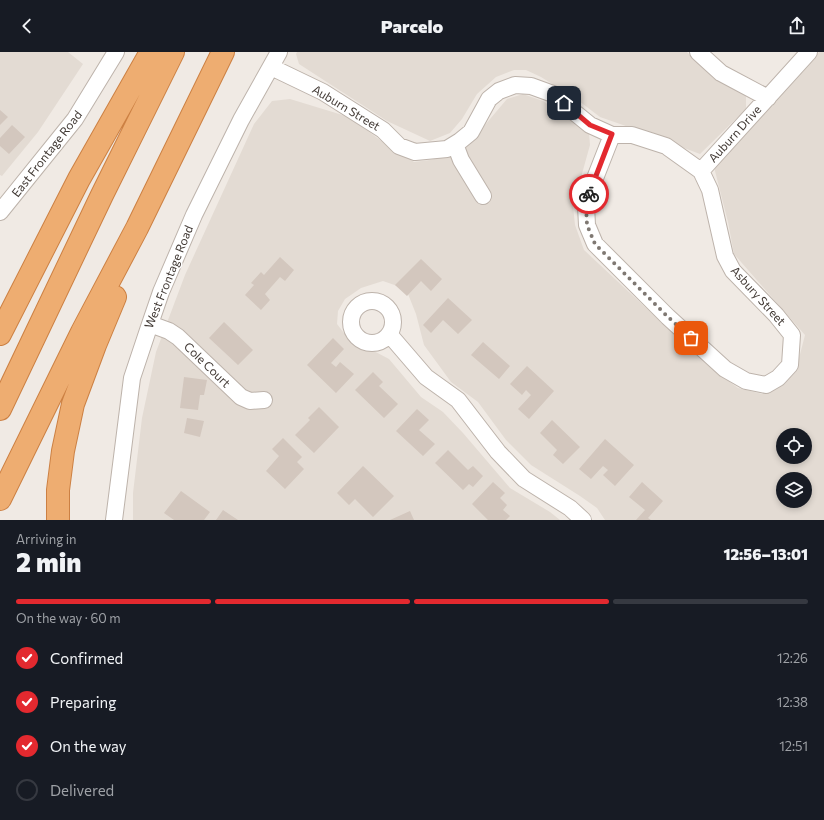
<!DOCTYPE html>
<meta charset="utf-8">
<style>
:root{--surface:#171b24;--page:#20242c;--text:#f1f3f6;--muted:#9ea1a6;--line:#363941;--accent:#e3292f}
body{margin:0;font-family:Commissioner,sans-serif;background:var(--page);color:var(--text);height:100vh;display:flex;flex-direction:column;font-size:15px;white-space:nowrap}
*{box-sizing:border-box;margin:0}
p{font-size:13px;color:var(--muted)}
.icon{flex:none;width:22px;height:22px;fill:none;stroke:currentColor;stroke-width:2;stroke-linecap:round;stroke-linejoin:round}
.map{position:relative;height:468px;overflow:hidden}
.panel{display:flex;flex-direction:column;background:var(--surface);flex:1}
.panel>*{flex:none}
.buttons{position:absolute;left:776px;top:376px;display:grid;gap:8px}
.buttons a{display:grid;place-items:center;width:36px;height:36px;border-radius:50%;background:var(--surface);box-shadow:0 2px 6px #0003;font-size:20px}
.pin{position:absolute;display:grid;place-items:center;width:34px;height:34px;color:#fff;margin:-17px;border-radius:8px;box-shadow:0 2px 6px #0006}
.courier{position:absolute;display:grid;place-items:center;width:40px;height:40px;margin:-20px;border:3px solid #e3292f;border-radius:50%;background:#fff;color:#222;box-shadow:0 1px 5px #0007}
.headline em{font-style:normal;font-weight:800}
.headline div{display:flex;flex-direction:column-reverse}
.headline{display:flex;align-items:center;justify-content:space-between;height:68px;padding:0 16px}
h1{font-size:26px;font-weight:800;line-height:30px}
.bar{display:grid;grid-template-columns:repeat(4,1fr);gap:6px 4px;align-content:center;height:48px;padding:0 16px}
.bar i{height:5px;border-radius:3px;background:var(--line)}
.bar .on{background:var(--accent)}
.bar p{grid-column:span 4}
ol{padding:0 16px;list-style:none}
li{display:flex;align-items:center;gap:12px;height:44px}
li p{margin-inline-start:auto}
li .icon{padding:4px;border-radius:50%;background:var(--accent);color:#fff;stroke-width:4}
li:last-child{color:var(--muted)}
li i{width:22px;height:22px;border:2px solid var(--line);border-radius:50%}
header{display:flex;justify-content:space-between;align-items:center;height:52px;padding:0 16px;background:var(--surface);font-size:18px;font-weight:800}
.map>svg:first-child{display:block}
.residential{fill:#e3dbd3;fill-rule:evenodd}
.building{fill:#d3c7be}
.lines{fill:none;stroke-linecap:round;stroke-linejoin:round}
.minor-casing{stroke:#bdb3ab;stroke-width:18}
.highway-casing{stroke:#cc8043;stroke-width:24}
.minor{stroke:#fff;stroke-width:16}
.highway{stroke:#eead71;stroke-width:22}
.done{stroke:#7f7872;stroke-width:4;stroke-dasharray:0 7.2}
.route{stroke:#e3292f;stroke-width:5}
.labels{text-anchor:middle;stroke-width:3;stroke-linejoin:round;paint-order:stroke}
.street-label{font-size:12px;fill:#423a35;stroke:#fff}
</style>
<header><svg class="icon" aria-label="back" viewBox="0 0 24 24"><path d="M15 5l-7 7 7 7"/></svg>Parcelo<svg class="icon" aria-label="share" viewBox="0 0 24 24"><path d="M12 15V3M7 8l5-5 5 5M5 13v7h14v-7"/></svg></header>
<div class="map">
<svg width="824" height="468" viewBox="0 0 824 468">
<rect width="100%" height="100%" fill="#f0eae4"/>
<path class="residential" d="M0 0H68L83 12 38 80 2 124 0 123Z
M297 0H687L713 26 746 42V57L700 102 623 73 600 65 575 46 541 25 526 18H514L496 25 477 42 462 67 450 81 430 89 387 69 299 12 296 2Z
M819 0H824V468H605L597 456 580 444 531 413 506 388 478 350 451 330 424 293 416 262 406 237 383 229 361 236 345 247 338 259 337 272 347 285 389 307 421 345 443 360 463 381 510 436 550 460 560 468H133V441L142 366 156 300 185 223 254 72 272 49 290 47 349 65 380 88 414 110 430 108 452 103 468 93 507 47 523 42 543 49 589 81 590 93 573 154 575 173 584 198 660 269 723 325 738 336 762 342 785 328 798 310 805 283 734 202 728 170 714 115 758 69ZM783 383H805V405H783ZM783 427H805V449H783Z"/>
<path class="building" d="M0 58 8 65 0 73Z
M12 73 25 85 9 102 0 94V86Z
M280 205 294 218 285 229 280 225 265 242 270 248 261 258 245 243 254 233 251 231 261 220 264 223Z
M421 207 442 227 431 239 421 229 407 244 395 233Z
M448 246 472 268 458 282 443 268 431 281 423 273Z
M224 270 253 298 238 313 209 286Z
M333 286 344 297 331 311 336 315 340 310 354 322 336 341 307 313Z
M483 290 510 314 499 327 471 303Z
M527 314 554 339 529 367 518 357 531 343 526 338 522 343 510 332Z
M373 320 383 330 379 334 398 352 384 366 355 338Z
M184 325 207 328 204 343H200L198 358 180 356Z
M319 355 339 375 314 401 295 383 310 368 308 366Z
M417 357 429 368 419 378 435 392 423 404 396 379Z
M187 366 204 369 200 385 184 381Z
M552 368 580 395 563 412 553 403 557 398 540 381Z
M283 386 302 405 297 410 304 417 285 437 266 419 279 404 272 397Z
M605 387 634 413 615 434 603 423 608 418 603 414 591 427 579 417Z
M448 398 468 418 473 414 483 424 473 435 469 432 463 438 435 411Z
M363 414 394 444 373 465 355 447 349 453 337 441Z
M493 430 505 441 500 446 507 453 503 458 510 464 506 468H488L472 452Z
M642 430 663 449 648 466 651 468H636L645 458 629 445Z
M181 439 210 460 204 468H174L164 461Z
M223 458 238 468H216Z
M410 459 414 468H390Z"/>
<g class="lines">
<g class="minor-casing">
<path id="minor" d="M698 0 721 21 768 46
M271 15 323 40 383 78 399 94 415 100 447 97 460 89 471 80 489 47 499 39 515 33 531 34 553 42 574 60 590 73 612 83H632L666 94 701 119
M612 83 590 139 586 154 587 173 595 192 668 265 725 317 746 329 766 333 778 326 790 313 792 283 776 263 733 219 725 204 710 138 701 119
M455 92 461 108 483 144
M701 119 809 0
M0 160 75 67 116 0
M351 270a21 21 0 1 1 42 0a21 21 0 1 1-42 0Z
M150 272 169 279 178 285 241 345 250 349 264 348
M389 282 426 325 458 348 498 400 524 427 570 456 583 468
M114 468 132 326 150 272 161 240 194 163 241 68 279 0"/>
</g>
<g class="highway-casing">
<path id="highway" d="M0 282 79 127 151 0
M0 357 102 143 173 0
M0 447 82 280 137 176 223 0
M58 468V438L63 399 73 352 95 293 115 245"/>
</g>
<use href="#minor" class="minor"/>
<use href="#highway" class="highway"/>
</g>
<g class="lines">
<path class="done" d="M589 142 586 154 587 173 595 192 668 265 691 286"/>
<path class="route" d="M564 51 590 73 612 82 589 142"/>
</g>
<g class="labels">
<g class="street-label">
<text transform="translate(346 56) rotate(31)" y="4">Auburn Street</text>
<text transform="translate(735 82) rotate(-48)" y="4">Auburn Drive</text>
<text transform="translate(47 102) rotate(-52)" y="4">East Frontage Road</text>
<text transform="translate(169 225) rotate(-68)" y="4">West Frontage Road</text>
<text transform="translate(758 244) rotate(48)" y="4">Asbury Street</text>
<text transform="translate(207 313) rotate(44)" y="4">Cole Court</text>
</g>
</g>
</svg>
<div class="buttons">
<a><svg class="icon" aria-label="locate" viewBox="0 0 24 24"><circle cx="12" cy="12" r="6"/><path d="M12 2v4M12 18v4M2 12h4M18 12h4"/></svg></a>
<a><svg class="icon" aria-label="layers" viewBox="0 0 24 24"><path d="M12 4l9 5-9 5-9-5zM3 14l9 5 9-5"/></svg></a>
</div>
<div class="pin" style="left:691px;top:286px;background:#ea580c"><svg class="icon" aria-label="bag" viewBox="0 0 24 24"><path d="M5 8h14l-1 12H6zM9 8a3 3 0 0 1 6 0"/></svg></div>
<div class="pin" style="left:564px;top:51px;background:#1f2937"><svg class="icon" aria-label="home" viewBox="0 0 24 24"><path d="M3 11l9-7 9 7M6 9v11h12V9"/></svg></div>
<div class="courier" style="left:589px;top:142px"><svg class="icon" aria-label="bike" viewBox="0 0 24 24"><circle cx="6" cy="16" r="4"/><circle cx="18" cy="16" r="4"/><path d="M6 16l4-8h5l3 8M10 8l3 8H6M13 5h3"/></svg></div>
</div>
<section class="panel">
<div class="headline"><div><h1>2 min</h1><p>Arriving in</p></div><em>12:56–13:01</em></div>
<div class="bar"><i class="on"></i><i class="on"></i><i class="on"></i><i></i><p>On the way · 60 m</p></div>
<ol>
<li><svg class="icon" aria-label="check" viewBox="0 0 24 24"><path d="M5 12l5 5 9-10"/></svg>Confirmed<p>12:26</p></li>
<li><svg class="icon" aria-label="check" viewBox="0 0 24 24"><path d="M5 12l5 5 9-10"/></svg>Preparing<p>12:38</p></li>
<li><svg class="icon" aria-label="check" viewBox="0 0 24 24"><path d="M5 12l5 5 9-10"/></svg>On the way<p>12:51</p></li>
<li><i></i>Delivered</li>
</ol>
</section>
